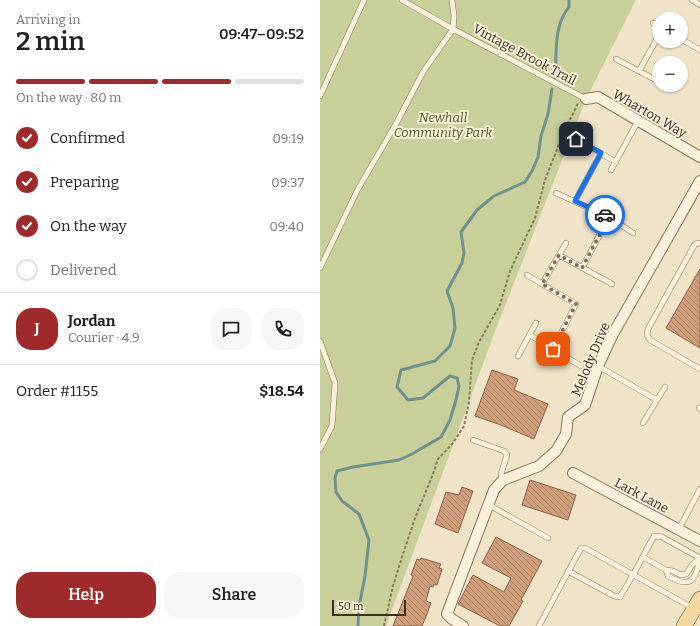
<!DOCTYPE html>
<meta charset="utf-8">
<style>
:root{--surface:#fff;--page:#f6f6f6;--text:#222;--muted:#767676;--line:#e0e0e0;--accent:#9e2a2b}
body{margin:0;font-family:Bitter,serif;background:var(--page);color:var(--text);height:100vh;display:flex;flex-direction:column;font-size:15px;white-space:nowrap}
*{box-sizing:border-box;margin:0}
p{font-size:13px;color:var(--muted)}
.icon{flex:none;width:22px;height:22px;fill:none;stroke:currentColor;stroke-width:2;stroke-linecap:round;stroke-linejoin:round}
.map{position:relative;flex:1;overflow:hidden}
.details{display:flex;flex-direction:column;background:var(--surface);width:320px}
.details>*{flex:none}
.tools{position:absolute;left:332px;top:12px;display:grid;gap:8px}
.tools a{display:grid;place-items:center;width:36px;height:36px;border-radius:50%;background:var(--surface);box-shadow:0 1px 3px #0004;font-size:20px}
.scale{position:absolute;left:12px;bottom:10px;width:74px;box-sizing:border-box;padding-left:4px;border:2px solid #3d2e20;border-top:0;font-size:11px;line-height:14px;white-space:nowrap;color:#3d2e20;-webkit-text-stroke:3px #f7eed8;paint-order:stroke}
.pin{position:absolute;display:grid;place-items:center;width:34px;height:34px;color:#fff;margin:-17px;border-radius:8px;box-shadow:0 2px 6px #0006}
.courier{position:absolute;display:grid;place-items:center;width:40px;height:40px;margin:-20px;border:3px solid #1a73e8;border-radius:50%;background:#fff;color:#222;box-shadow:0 1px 5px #0007}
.summary em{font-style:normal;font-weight:600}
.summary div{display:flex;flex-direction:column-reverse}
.summary{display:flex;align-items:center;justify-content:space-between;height:68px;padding:0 16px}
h1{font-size:26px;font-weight:600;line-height:30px}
.bar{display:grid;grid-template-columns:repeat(4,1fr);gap:6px 4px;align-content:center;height:48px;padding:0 16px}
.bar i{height:5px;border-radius:3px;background:var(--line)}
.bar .on{background:var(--accent)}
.bar p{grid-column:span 4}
.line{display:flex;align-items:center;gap:10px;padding:0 16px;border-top:1px solid var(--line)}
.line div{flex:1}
.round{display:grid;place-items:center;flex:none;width:42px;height:42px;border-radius:16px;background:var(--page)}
ol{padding:0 16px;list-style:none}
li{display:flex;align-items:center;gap:12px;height:44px}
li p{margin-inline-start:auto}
li .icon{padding:4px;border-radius:50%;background:var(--accent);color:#fff;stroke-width:4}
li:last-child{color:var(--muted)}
li i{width:22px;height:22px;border:2px solid var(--line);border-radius:50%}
.cta{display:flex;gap:8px;margin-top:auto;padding:8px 16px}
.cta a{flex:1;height:46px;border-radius:16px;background:var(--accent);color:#fff;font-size:16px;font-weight:600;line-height:46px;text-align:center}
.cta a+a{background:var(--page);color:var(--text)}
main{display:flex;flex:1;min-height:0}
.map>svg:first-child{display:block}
.green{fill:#c9cf9b}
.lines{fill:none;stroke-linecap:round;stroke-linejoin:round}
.stream{stroke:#6f938a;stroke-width:3}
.building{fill:url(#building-back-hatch);stroke:#8d5f41}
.lane-casing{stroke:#8d765c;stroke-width:6}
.street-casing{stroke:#8d765c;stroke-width:12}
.primary-casing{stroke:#5b4430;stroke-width:16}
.path{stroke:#8d765c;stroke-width:2;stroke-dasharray:3 2;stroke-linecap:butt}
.lane{stroke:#faf1dc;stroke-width:5}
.street{stroke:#faf1dc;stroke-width:10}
.primary{stroke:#f3d9a0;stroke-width:15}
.done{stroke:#7c6e5b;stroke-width:4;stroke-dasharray:0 7.2}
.route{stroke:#1a73e8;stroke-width:5}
.labels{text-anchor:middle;stroke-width:4;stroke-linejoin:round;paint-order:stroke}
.street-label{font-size:13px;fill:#3d2e20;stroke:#f7eed8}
.park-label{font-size:13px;font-style:italic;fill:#4d5a26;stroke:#f7eed8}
</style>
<main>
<section class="details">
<div class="summary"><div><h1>2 min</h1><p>Arriving in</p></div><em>09:47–09:52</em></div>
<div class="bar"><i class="on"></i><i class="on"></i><i class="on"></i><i></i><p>On the way · 80 m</p></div>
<ol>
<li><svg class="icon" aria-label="check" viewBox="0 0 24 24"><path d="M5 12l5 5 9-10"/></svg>Confirmed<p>09:19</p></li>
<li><svg class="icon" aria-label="check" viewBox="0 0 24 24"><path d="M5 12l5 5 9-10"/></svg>Preparing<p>09:37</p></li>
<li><svg class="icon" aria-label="check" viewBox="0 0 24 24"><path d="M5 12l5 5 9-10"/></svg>On the way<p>09:40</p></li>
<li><i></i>Delivered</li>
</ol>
<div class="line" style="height:72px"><b class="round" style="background:var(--accent);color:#fff">J</b><div><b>Jordan</b><p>Courier · 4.9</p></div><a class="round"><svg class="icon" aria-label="chat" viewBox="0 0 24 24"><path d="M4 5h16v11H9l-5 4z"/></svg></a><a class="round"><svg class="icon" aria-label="phone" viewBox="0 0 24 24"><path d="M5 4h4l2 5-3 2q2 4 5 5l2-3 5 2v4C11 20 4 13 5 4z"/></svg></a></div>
<div class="line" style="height:52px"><div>Order #1155</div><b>$18.54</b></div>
<div class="cta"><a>Help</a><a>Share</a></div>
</section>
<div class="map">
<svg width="380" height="626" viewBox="0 0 380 626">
<defs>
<pattern id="building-back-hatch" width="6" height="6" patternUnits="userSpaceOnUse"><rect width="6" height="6" fill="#cf9f7d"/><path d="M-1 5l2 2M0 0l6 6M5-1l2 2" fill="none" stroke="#a98266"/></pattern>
</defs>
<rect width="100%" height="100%" fill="#f0e4c8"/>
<path class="green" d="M0 0H316L266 99 174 334 66 626H0Z"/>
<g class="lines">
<path class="stream" d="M235 78C237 54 233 26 249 7V0
M38 626 39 607 45 576 49 540 39 514 22 501 16 492 15 478 17 471 33 467 79 460 92 454 121 437 130 420 136 400 139 386 137 378 130 376 103 398 88 400 77 387 81 370 115 361 130 346 135 328 133 308 127 291 142 263 144 253 141 232 157 210 174 196 205 182 212 171 218 157 221 136 228 114 232 89"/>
</g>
<path class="building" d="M380 269V348L346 328Z
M172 370 198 379 194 390 228 404 214 439 181 425 155 416Z
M210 480 256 495 248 520 202 505Z
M142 487 153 491 138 533 115 524 126 492 139 495Z
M176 537 222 561 201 600 203 601 189 626H180L138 604 153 575 184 592 191 578 162 563Z
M101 558 121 564 119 568 122 569 117 585 114 584 113 587 110 586 106 601 111 603 107 614 102 626H73L93 576 91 575 97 559 100 560Z"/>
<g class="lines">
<g class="lane-casing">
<path id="lane" d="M82 0 133 29 266 99
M372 0 380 5
M333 23 339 26
M361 39 380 50
M296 59 336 80
M319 71 339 35
M0 96 44 0
M256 139 296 162
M291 170 318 121
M236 193 289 217 313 233
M255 201 281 153
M380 243 375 244 328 329 327 335 330 340 380 369
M239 255 292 284
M0 268 38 189 77 122 103 72 133 29 134 16 132 0
M262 268 289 217
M207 275 256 304 233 349
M222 284 246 243
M210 335 261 366
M0 341 15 383 12 426 0 449
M198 356 216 323
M278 366 337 400
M379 408 380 409
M323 423 345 387
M153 440 184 451 187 455 181 474 183 480
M169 505 228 538
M359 529 380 489
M323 557 346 570 353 571 361 575 366 574 372 565 380 558
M346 570 348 576C370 589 376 581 380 558
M248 571 294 596 300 597 313 575 334 536 342 537 380 558
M219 626 261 548H265L373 608"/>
</g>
<g class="street-casing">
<path id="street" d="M266 99 278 97 380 157
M253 473 380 541
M143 626 132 619 127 614 174 490 183 480 219 466 236 451 246 434 248 417 265 405 278 366 293 334 380 181"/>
</g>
<g class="primary-casing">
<path id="primary" d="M364 626 380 599"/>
</g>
<path class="path" d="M64 626 73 586 82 557 95 518 113 474 118 459 133 443 144 426 149 402 152 360 159 342 180 305 190 271 215 218 225 180 239 144 244 130 254 112 258 103"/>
<use href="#lane" class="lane"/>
<use href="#street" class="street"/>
<use href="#primary" class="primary"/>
</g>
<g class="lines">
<path class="done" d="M233 349 256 304 222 284 239 255 262 268 289 217 285 215"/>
<path class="route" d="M256 139 281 153 255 201 285 215"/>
</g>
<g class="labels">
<g class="street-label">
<text transform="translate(205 54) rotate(28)" y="5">Vintage Brook Trail</text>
<text transform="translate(330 113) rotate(30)" y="5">Wharton Way</text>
<text transform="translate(270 359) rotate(-67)" y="5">Melody Drive</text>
<text transform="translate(322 495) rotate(28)" y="5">Lark Lane</text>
</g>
<g class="park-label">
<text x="123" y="122">Newhall<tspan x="123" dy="15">Community Park</tspan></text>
</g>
</g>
</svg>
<div class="tools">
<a>+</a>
<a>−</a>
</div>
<div class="scale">50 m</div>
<div class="pin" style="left:233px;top:349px;background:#ea580c"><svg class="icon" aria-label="bag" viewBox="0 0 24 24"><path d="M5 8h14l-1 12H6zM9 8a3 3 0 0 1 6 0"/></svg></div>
<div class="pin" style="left:256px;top:139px;background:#1f2937"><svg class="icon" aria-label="home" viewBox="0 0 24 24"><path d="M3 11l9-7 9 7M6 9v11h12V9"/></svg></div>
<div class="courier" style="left:285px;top:215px"><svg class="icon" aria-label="car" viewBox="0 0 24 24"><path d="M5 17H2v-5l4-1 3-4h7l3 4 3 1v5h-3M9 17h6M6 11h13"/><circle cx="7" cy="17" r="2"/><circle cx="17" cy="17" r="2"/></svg></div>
</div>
</main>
